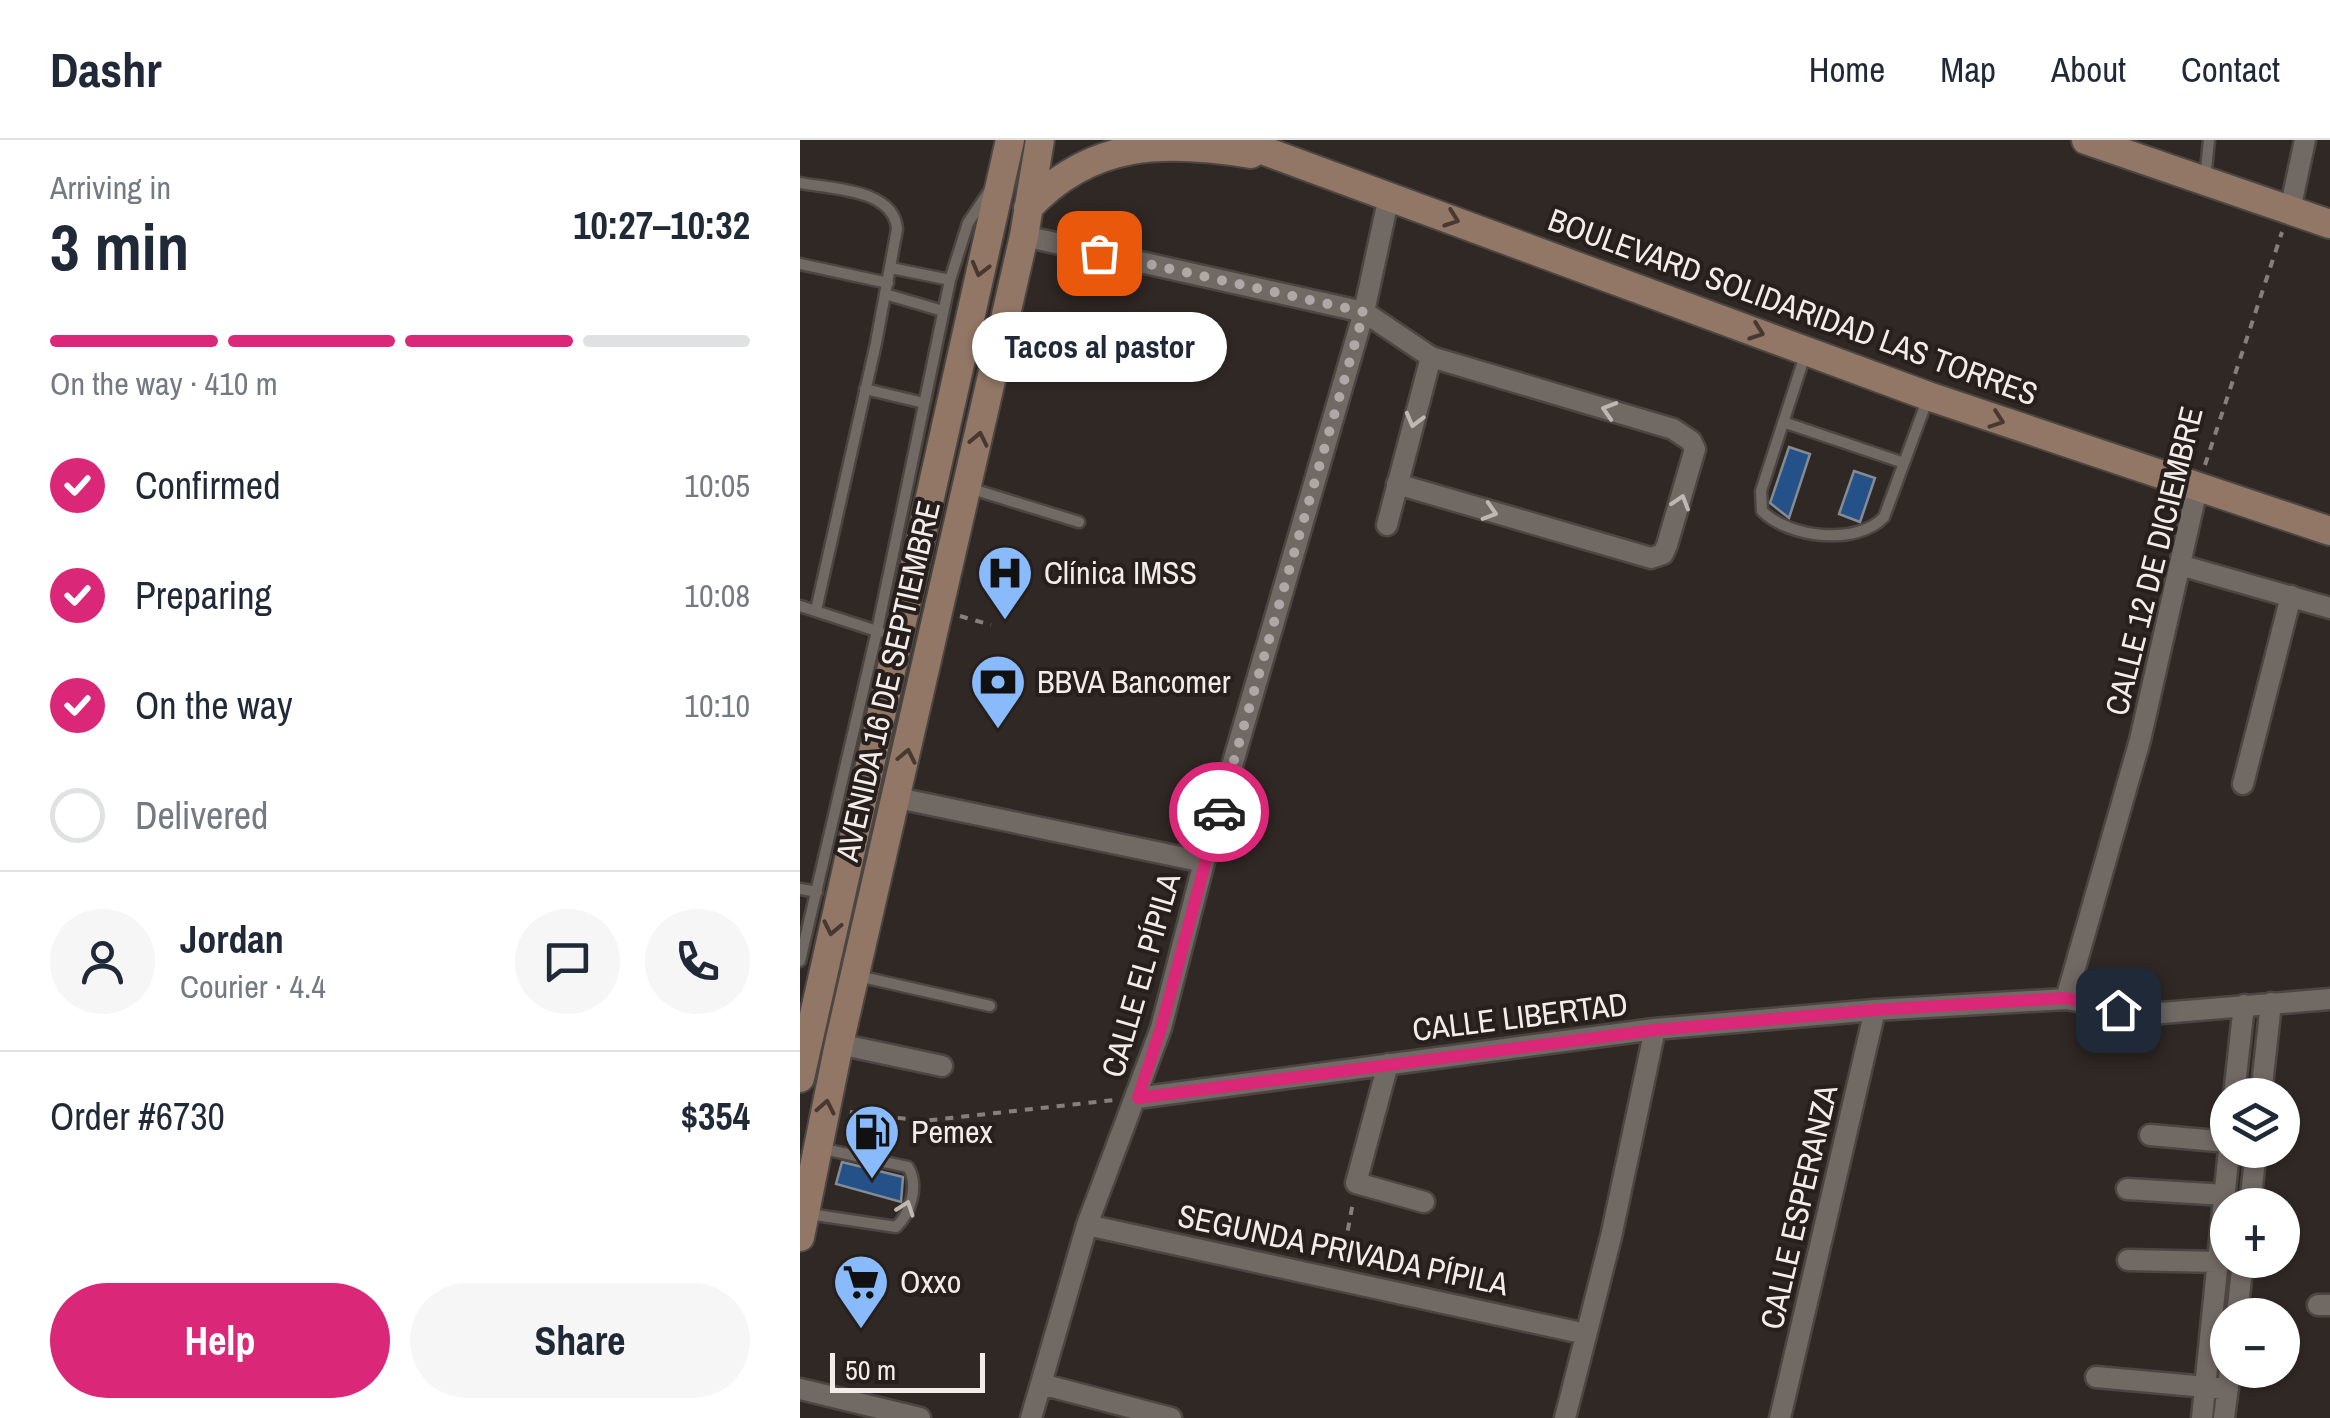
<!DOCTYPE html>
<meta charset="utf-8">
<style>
:root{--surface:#fff;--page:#f6f6f7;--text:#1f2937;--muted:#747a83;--line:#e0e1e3;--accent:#db2777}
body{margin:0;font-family:"Archivo Narrow",sans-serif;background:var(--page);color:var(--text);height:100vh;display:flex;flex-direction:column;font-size:38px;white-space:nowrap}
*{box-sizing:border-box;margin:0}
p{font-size:32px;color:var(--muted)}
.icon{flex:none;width:55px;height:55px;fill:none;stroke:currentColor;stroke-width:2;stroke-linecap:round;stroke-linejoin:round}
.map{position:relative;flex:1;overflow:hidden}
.details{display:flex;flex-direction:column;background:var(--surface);width:800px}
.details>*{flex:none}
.buttons{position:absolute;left:1410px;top:938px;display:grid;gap:20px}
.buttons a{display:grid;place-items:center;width:90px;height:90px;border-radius:50%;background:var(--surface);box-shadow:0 2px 8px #0004;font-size:50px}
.scale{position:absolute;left:30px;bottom:25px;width:155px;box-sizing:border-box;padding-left:10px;border:5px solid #f2edeb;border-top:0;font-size:28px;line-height:35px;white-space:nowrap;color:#f2edeb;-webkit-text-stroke:8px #261f1b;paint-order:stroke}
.pin{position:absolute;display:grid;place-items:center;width:85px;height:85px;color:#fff;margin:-42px;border-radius:20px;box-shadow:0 5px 15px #0006}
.courier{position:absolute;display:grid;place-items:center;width:100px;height:100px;margin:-50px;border:8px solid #db2777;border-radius:50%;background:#fff;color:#222;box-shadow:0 2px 12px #0007}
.bubble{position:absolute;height:70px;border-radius:35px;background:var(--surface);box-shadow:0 2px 8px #0004;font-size:32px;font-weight:700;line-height:70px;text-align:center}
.summary em{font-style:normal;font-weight:700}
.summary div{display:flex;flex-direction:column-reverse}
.summary{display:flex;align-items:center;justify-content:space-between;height:170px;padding:0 50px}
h1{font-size:65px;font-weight:700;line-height:75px}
.bar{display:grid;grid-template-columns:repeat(4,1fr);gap:15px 10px;align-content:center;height:120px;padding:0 50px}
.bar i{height:12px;border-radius:8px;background:var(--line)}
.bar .selected{background:var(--accent)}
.bar p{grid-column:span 4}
.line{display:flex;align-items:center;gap:25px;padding:0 50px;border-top:2px solid var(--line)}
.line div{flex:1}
.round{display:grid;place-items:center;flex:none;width:105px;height:105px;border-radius:52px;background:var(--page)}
ol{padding:0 50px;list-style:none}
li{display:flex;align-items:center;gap:30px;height:110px}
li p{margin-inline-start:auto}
li .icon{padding:10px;border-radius:50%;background:var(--accent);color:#fff;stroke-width:4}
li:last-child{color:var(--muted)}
li i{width:55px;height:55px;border:5px solid var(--line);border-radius:50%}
.primary-button{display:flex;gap:20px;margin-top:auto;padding:20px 50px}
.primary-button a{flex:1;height:115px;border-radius:60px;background:var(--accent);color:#fff;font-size:40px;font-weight:700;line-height:115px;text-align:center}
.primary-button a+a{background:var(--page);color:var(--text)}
header{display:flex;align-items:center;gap:60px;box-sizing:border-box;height:140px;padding:0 50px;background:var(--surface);border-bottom:2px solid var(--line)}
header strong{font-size:48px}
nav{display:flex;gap:55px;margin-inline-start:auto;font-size:35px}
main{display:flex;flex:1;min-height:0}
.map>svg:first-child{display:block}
.building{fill:#255189;stroke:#858b92;stroke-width:2.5}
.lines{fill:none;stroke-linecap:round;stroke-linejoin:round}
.lane-casing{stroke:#4c4643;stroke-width:15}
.street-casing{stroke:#4c4643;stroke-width:25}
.secondary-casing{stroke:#4c4643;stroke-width:32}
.path{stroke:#86807d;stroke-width:4;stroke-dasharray:8 8;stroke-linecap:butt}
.lane{stroke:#716964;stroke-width:10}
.street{stroke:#716964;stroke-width:20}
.secondary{stroke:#937766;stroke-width:28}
.oneway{stroke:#473932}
.oneway2{stroke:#beb8b5}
.done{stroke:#aea8a6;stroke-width:10;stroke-dasharray:0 18}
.route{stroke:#db2777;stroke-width:12}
.labels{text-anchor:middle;stroke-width:8;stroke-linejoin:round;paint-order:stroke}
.street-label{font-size:32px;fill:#f2edeb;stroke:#261f1b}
.poi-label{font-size:32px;fill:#f2edeb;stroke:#261f1b;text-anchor:start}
</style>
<header>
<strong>Dashr</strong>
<nav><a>Home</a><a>Map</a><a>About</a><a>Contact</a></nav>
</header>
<main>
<section class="details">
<div class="summary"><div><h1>3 min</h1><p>Arriving in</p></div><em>10:27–10:32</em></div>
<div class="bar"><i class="selected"></i><i class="selected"></i><i class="selected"></i><i></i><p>On the way · 410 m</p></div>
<ol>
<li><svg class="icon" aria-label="check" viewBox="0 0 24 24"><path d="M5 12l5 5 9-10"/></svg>Confirmed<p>10:05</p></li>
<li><svg class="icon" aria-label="check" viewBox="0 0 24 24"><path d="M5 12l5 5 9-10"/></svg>Preparing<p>10:08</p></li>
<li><svg class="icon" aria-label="check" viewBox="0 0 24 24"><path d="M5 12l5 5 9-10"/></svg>On the way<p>10:10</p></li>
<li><i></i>Delivered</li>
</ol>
<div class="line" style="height:180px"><a class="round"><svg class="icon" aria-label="person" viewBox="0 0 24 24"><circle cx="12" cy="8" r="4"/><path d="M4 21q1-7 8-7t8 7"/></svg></a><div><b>Jordan</b><p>Courier · 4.4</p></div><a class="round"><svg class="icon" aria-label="chat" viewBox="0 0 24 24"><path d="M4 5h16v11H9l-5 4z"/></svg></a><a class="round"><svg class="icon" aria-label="phone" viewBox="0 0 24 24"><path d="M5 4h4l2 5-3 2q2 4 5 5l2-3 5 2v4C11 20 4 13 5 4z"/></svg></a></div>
<div class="line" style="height:130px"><div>Order #6730</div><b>$354</b></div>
<div class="primary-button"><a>Help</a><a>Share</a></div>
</section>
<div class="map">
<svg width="1530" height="1278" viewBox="0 0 1530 1278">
<rect width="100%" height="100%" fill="#302825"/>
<path class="building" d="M989 307 1010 314 989 378 970 363Z
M1054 331 1075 338 1060 382 1039 374Z
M42 1022 103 1037 101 1062 36 1044Z"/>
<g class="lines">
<g class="lane-casing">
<path id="lane" d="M1405 40 1409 0
M0 43C32 49 94 49 97 89L76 203 16 470
M0 124 88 143
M91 128 150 140
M85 154 143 171
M1006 212 961 351 962 371C989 398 1057 406 1084 377L1128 258
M65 249 124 263
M986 283 1104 323
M169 348 279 382
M0 466 80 492
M0 749 17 752
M0 821 77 491 150 140 168 83 190 50
M58 836 190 866
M9 1074 96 1087C111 1073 119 1045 108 1027L19 1008"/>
</g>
<g class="street-casing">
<path id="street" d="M1490 70 1505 0
M224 96 564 172 631 217 873 289 891 301 895 309 867 405 863 414 851 418 597 344
M587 385 631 217
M1380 425 1530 468
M1443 644 1491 456
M98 658 404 722
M1266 859 1340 600 1397 349
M39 904 142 926
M588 924 556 1043 624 1062
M1434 955 1444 865
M1461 955 1471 863
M337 958 855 889 1075 870 1266 859 1350 874 1530 859
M1350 995 1428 1002
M1327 1049 1425 1055
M1450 1065 1456 1010
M287 1085 786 1194
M1328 1120 1418 1122
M1518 1165H1530
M1437 1175 1443 1120
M1296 1237 1428 1249
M241 1244 371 1278
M0 1249 120 1278
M231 1278 287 1085 361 888 404 722 564 172 589 56
M765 1278 811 1097 855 889
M980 1278 1075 870
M1402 1278 1429 1010
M1424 1278 1430 1230"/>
</g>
<g class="secondary-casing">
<path id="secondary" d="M435 0 1128 256 1530 391
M1286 0 1530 84
M228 68C291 0 365 0 451 14
M0 938 210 0
M0 1097 39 904 224 96 240 0"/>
</g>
<path class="path" d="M1405 325 1482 92
M160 476 191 485
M50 972 123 981 314 960
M542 1122 553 1062"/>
<use href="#lane" class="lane"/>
<use href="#street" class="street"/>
<use href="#secondary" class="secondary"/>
</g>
<defs><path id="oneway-chevron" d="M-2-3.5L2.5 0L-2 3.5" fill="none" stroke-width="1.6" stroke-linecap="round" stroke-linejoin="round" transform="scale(2.5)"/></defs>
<g class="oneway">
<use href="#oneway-chevron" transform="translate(652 79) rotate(20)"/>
<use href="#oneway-chevron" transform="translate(180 129) rotate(105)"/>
<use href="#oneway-chevron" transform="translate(957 192) rotate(20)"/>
<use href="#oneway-chevron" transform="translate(1197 280) rotate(19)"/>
<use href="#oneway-chevron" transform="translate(179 299) rotate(-78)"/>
<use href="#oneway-chevron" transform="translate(107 616) rotate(-78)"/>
<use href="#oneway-chevron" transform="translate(32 788) rotate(102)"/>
<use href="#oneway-chevron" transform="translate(26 967) rotate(-79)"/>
</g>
<g class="oneway2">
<use href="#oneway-chevron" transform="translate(809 270) rotate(-163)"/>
<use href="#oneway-chevron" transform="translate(614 280) rotate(105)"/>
<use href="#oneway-chevron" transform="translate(881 362) rotate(-73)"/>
<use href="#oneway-chevron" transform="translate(690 372) rotate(17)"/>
<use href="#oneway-chevron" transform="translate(106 1068) rotate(-70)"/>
</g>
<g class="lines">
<path class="done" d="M299 113 564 172 419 672"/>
<path class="route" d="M419 672 361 888 338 958 855 890 1075 870 1266 858 1318 870"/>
</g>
<defs>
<g id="hospital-pin" transform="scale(2.875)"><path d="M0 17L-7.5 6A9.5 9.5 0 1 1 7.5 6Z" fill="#89bafc" stroke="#261f1b"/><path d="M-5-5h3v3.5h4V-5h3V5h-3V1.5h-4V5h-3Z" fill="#111"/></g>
<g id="bank-pin" transform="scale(2.875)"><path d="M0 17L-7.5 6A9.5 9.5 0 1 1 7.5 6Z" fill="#89bafc" stroke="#261f1b"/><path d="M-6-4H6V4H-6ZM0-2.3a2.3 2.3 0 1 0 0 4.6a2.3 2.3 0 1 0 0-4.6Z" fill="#111"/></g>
<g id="fuel-pin" transform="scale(2.875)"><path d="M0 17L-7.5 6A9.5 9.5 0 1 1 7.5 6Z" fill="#89bafc" stroke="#261f1b"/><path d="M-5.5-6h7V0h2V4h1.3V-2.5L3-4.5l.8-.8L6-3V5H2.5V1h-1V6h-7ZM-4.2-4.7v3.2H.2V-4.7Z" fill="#111"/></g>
<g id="supermarket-pin" transform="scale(2.875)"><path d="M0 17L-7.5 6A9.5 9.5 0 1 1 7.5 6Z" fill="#89bafc" stroke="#261f1b"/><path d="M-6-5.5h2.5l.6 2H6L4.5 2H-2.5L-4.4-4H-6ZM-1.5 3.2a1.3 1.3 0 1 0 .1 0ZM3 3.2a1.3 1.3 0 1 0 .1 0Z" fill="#111"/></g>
</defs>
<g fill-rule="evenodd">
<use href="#hospital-pin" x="205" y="433"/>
<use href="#bank-pin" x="198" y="542"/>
<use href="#fuel-pin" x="72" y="992"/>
<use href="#supermarket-pin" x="61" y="1142"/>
</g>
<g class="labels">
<g class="street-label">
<text transform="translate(993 167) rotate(20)" y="11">BOULEVARD SOLIDARIDAD LAS TORRES</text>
<text transform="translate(1354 421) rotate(-76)" y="11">CALLE 12 DE DICIEMBRE</text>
<text transform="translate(88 541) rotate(-77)" y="11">AVENIDA 16 DE SEPTIEMBRE</text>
<text transform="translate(341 835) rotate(-74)" y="11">CALLE EL PÍPILA</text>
<text transform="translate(720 877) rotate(-7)" y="11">CALLE LIBERTAD</text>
<text transform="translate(999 1067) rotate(-77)" y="11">CALLE ESPERANZA</text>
<text transform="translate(543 1110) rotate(12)" y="11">SEGUNDA PRIVADA PÍPILA</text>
</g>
<g class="poi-label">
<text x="244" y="444">Clínica IMSS</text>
<text x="237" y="553">BBVA Bancomer</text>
<text x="111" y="1003">Pemex</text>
<text x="100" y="1153">Oxxo</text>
</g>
</g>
</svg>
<div class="buttons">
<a><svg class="icon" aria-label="layers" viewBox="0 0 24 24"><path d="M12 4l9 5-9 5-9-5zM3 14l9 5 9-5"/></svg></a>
<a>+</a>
<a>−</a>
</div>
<div class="scale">50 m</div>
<div class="pin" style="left:299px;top:113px;background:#ea580c"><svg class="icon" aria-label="bag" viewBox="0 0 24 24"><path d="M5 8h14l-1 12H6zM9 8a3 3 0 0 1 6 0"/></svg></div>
<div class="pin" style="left:1318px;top:870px;background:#1f2937"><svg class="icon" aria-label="home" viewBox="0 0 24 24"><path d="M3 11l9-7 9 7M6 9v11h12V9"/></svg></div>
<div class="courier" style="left:419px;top:672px"><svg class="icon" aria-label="car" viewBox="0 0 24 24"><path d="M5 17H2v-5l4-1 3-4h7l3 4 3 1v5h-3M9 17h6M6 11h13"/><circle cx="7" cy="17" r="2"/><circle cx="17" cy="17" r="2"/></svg></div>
<div class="bubble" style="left:172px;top:172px;width:255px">Tacos al pastor</div>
</div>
</main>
